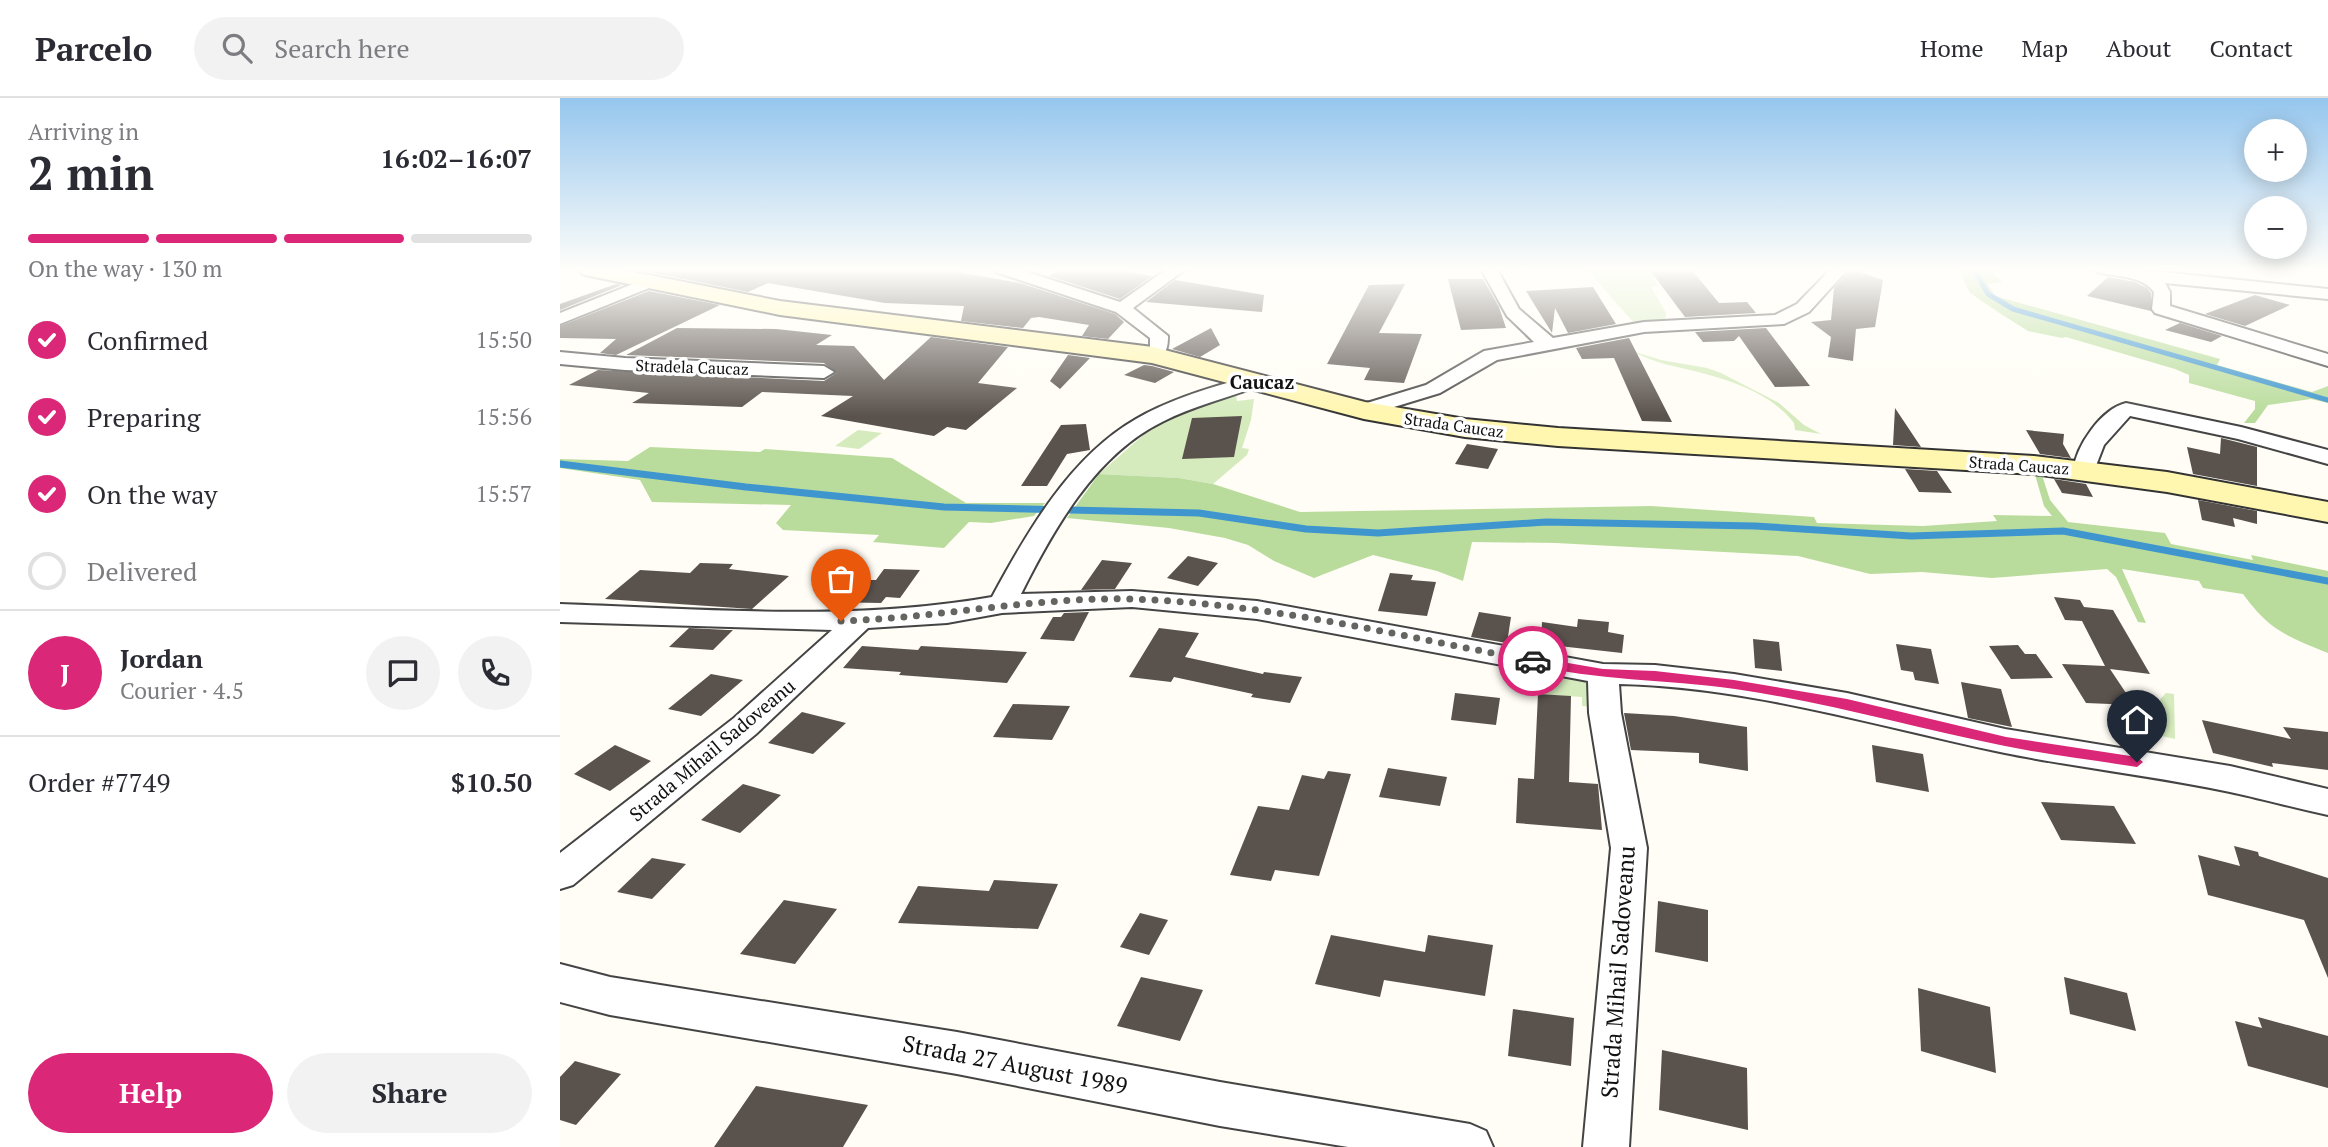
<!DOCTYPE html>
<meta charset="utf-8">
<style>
:root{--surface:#fff;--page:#f2f2f3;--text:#2b2b33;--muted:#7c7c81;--line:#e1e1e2;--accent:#db2777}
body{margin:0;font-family:"PT Serif",serif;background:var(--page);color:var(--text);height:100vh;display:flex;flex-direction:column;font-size:26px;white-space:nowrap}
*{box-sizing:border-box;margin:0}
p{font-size:23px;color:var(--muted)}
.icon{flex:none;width:38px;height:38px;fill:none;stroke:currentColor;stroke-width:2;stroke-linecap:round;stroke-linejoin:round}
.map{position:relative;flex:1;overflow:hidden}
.drawer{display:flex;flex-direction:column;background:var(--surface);width:560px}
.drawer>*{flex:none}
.buttons{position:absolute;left:1684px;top:21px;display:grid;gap:14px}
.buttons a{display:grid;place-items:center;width:63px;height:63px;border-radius:50%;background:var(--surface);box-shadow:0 4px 18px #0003;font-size:35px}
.pin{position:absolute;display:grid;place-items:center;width:60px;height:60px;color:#fff;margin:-72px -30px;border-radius:50% 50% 50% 0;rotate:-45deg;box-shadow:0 0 7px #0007}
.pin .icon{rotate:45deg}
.courier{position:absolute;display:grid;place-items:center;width:70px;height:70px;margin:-35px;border:5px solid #db2777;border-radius:50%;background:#fff;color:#222;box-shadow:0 2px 9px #0007}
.overview em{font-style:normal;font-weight:700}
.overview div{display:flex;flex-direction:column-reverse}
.overview{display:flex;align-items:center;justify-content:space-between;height:119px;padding:0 28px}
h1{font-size:46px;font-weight:700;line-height:52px}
.bar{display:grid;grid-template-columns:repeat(4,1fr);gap:10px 7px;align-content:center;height:84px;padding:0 28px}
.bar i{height:9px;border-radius:5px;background:var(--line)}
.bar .selected{background:var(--accent)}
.bar p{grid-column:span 4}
.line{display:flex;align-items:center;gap:18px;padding:0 28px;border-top:2px solid var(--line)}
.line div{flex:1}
.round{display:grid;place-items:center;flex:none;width:74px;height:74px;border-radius:37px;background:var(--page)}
ol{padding:0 28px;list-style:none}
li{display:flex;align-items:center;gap:21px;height:77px}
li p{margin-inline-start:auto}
li .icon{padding:7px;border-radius:50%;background:var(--accent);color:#fff;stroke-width:4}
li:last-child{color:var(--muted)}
li i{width:38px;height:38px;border:4px solid var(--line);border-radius:50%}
.button{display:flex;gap:14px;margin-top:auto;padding:14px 28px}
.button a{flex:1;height:80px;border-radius:42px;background:var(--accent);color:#fff;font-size:28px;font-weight:700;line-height:80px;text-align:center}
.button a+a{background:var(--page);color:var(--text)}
header{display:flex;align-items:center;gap:42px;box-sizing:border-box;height:98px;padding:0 35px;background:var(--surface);border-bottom:2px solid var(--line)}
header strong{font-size:33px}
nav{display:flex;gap:38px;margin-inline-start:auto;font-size:24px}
.search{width:490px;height:63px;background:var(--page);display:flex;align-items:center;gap:18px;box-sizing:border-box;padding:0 24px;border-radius:38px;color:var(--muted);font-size:26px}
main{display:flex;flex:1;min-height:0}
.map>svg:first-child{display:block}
.green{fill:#d5ebbd}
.forest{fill:#b9dc9c}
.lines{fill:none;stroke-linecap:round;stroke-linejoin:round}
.stream-far1{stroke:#3f96cf;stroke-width:5}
.stream{stroke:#3f96cf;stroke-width:7}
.building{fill:#5a524d}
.street-casing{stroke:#444;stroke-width:4}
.secondary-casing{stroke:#333;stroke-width:4}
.street{fill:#fff;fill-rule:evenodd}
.secondary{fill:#fff6b0;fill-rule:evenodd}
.route{fill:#db2777}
.done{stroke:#646461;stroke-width:7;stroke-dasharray:0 12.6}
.labels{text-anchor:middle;stroke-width:7;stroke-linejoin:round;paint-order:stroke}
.far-street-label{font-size:16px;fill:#111;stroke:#fff}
.far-quarter-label{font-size:19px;font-weight:bold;fill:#111;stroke:#fff}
.street-label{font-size:19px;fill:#111;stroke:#fff}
.near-street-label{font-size:23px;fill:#111;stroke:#fff}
</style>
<header>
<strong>Parcelo</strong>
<div class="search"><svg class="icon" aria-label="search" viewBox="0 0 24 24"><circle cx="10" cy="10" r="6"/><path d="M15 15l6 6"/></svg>Search here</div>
<nav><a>Home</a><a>Map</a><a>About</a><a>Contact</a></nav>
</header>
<main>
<section class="drawer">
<div class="overview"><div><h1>2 min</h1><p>Arriving in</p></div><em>16:02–16:07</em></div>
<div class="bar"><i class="selected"></i><i class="selected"></i><i class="selected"></i><i></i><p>On the way · 130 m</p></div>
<ol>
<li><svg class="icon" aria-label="check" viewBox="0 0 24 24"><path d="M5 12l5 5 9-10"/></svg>Confirmed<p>15:50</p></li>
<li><svg class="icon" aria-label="check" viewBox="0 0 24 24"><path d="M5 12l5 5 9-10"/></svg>Preparing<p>15:56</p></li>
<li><svg class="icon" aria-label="check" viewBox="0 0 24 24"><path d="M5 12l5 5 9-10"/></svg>On the way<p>15:57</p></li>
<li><i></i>Delivered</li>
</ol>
<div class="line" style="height:126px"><b class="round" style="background:var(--accent);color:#fff">J</b><div><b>Jordan</b><p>Courier · 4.5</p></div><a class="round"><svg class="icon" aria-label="chat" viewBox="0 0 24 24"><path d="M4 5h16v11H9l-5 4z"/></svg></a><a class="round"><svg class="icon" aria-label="phone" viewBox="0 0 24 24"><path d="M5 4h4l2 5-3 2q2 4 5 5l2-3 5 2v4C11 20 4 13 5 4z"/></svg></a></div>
<div class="line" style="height:91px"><div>Order #7749</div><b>$10.50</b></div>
<div class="button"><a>Help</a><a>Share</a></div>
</section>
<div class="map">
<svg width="1768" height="1049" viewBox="0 0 1768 1049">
<rect width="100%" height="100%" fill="#fffdf5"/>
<path class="green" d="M1025 171H1100L1105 179 1093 180 1098 188 1091 189 1106 215 1105 223 1074 225 1030 175H1026Z
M1062 250 1101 262 1147 270 1161 275 1219 305 1244 327 1261 336 1235 332 1234 325C1205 288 1152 277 1108 267 1092 263 1077 255 1062 250Z
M676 297 677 303 694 301 691 322 682 350 689 351 687 357 653 386 619 380 539 376 589 332 613 318Z
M298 332 322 335 299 351 275 348Z
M982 574 1034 582 1035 609 1022 608V599L978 596Z
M1606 595 1614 596 1615 641 1593 636 1592 650 1585 649C1585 628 1591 610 1606 595Z"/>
<path class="forest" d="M1401 171H1439L1441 173H1432L1442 184 1428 186 1435 198 1660 261 1657 267 1752 294 1768 288V305L1751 301 1708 307 1695 325H1684L1695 311V303L1629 285V277L1615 271 1506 239 1502 240 1468 233 1438 214 1410 195 1403 182Z
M90 349 200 354 205 351 332 360 406 405H485L474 418 431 425 409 424 384 450 313 444 319 437 223 432 216 425 231 407 92 404 80 382 0 370V361L68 363Z
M1474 373 1481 374 1490 402 1508 424 1605 435 1611 446 1693 462 1691 457 1768 473V555C1727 538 1710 533 1683 496L1643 490 1639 483 1562 471 1586 525 1578 524 1556 479 1547 471 1432 480 1362 474 1310 476 1238 458 996 445 912 444 903 483 877 473 813 457 754 480 714 463 688 447 665 440 609 430 507 420 539 376 619 380 653 386 740 414 1091 408 1254 419 1257 425 1363 428 1437 423 1433 417 1492 418 1484 408Z"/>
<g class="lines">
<path class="stream-far1" d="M1414 171 1428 196 1453 211 1768 302"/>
<path class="stream" d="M0 366 186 389 384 409 639 415 746 431 818 435 986 424 1195 428 1351 438 1503 433 1768 483"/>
</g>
<path class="building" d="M98 171H382L460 185 555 216 564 224 548 241 522 238 529 227 479 219 471 220 463 230 401 223 404 208 325 205 208 185 188 194 89 174Z
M501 171 555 172 592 178 560 201 489 178Z
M1089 171H1131L1159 205 1187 204 1196 215 1125 219Z
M1291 171 1323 182 1315 229 1296 231 1293 263 1268 259 1271 239 1251 224 1271 222 1274 190Z
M1548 179 1575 184 1587 190 1591 195V213L1527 198Z
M888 181H923L939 209 946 230 901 232Z
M615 182 704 197 702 214 586 204Z
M56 186 62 187 0 212V206Z
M845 186 819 235 862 236 844 285 804 282 810 270 767 266 809 187Z
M1033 189 1056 226 1008 235 995 210 992 235 966 193Z
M89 193 160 207 56 257 40 255 56 241 0 240V228Z
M1695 197 1730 207 1685 228 1645 216Z
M1620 225 1662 238 1651 244 1605 232Z
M117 230 216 231 272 237 256 247 294 248 324 282 371 239 448 249 418 285 457 290 406 332 387 329 374 338 261 318 293 298 202 294 182 309 72 305 89 295 9 287 38 272 264 283 276 275 264 265 66 257Z
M651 230 660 247 640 259 612 251Z
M1206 230 1250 288 1215 289 1179 238 1174 243 1143 244 1135 234Z
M1069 240 1112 324 1082 323 1054 260 1022 261 1016 250Z
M508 257 530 260 500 291 490 283Z
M584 267 592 268 614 274 595 285 564 277Z
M1335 310 1361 349 1333 347Z
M682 318 674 359 622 361 632 320Z
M526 326 530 352 507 356 487 388H461L501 327Z
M1466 332 1504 336 1503 346 1511 360 1480 356Z
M1661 340 1697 349V388L1633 376 1627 349 1660 356Z
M907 346 938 351 928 371 895 366Z
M1345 371 1377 373 1392 395 1359 394Z
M1494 381 1526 386 1533 399 1502 395Z
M1638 402 1697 413V426L1673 420 1675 429 1642 422Z
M628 458 658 465 638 488 607 480Z
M542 462 572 465 555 491 521 492Z
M140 465 173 466 169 471 229 478 192 511 45 501 80 472 130 475Z
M324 471 360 472 340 500 326 499 321 505 267 504 286 482H316Z
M830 475 853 477 851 482 876 484 867 518 818 513Z
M1494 499 1520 502 1524 509 1553 512 1590 576 1550 571 1574 607 1526 605 1502 566 1545 568 1522 523 1505 522Z
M529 514 514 543 480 541 493 519H501L504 515Z
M919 514 951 519 947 545 911 539Z
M1018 521 1049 524 1048 534 1064 537 1062 555 981 546 982 524 1017 529Z
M129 530 168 532H173L153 552 109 549Z
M599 530 639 535 625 559 703 576 704 574 742 579 730 605 691 599 693 596 614 579 611 584 569 579Z
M1193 541 1219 544 1222 573 1195 570Z
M1336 546 1371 551 1379 586 1355 582 1353 574 1341 572Z
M1458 547 1465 556H1476L1493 580 1451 581 1429 548Z
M302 548 358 552 361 548 467 554 447 585 339 577 341 574 283 570Z
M151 576 183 582 141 618 108 611Z
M1401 584 1441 591 1452 629 1408 620Z
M895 595 940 600 936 627 891 622Z
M978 596 1011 598 1009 684 1038 686 1042 732 956 725 958 680 974 681Z
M453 606 510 608 492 642 433 639Z
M242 614 286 625 253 656 208 645Z
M1064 615 1114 618 1187 629 1188 673 1139 665V655L1071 652Z
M1642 622 1731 641 1723 629 1768 634V672L1712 665 1713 669 1653 655Z
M55 647 91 663 50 693 14 676Z
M1312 647 1363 656 1369 694 1316 684Z
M828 670 887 679 880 708 819 699Z
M768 673 791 676 759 778 715 772 711 783 670 777 698 708 729 712 742 677 764 681Z
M183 686 221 697 180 735 141 722Z
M1481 704 1554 708 1576 746 1501 742Z
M1674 748 1698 754 1699 758 1768 780V880L1744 822 1648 797 1638 757 1680 768Z
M92 760 126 766 92 801 57 794Z
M434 782 498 786 478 831 338 825 358 788 429 793Z
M224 802 277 811 235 866 180 856Z
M1098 803 1148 812V864L1095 854Z
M580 815 608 822 589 857 560 849Z
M771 837 865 854 868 837 933 847 925 898 824 882 820 899 755 886Z
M581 879 643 892 620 943 557 928Z
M1504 879 1567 895 1576 933 1510 916Z
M1358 890 1430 909 1436 975 1361 953Z
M953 911 1014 920 1011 968 948 958Z
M1698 919 1768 938V990L1688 968 1675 923 1702 930Z
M1102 952 1187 970 1188 1032 1099 1012Z
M15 963 61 976 16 1027 0 1022V979Z
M196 988 308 1007 283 1049H154Z"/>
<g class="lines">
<g class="street-casing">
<path id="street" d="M434 171H458L560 204 607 171H626L573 210 608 238C608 250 606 259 593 263L584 257 590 249V240L556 214 436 174Z
M921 171H937L959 211 993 240 1084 224 1215 217 1237 206 1271 171H1288L1249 214 1224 226 1084 234 937 262 880 295 811 316H797L794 312 797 308 866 287 924 253 974 244 947 218Z
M1535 171H1572L1768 191V201L1605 185 1610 194V208L1768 256V268L1595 215 1592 211 1594 194C1582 177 1556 179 1537 174Z
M88 180 94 182 96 185 94 188 0 226V215Z
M0 254 65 260 264 268 274 274 264 280 65 272 0 266Z
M692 278 699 280 702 284 699 288C667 300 633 308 602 324 535 357 493 432 461 496L572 493 697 503 1043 566 1095 567 1174 576 1287 595 1445 631 1670 668 1768 691V717C1735 710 1703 701 1670 694 1595 678 1519 670 1445 655 1316 628 1191 589 1059 586L1061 615 1087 750 1069 1049H1023L1051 750 1029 615 1028 583 697 521 572 509 442 515 387 525 308 530 196 636 13 787 0 791V755L174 620 272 532 0 524V506C144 511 290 524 432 499 467 434 510 359 576 321 610 301 654 288 692 278Z
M1566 305 1681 329 1768 352V366L1678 341 1570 318 1544 347 1532 378H1516L1513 373C1516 348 1541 311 1566 305Z
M0 866 50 879 397 934 660 984 910 1026 926 1033 933 1049H788L660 1028 397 976 50 917 0 904Z"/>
</g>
<g class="secondary-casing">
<path id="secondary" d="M19 171H59L220 203 593 249 805 304 905 321 998 330 1474 358 1607 374 1768 404V424L1607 394 1474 376 998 348 905 339 804 321 592 265 220 217 30 178 22 176Z"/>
</g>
<use href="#street" class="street"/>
<use href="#secondary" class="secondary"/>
</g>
<linearGradient id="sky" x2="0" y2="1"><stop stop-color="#95c6ee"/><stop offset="0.54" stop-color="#fffefa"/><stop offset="1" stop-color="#fffefa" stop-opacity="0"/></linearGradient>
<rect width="1768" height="318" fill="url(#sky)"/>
<path class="route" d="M973 559 1043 571 1095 573 1174 582 1287 601 1446 639 1577 659 1583 664 1577 669C1533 662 1489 657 1445 648 1355 630 1266 604 1175 591 1106 581 1036 583 969 566V560Z"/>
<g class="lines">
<path class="done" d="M281 523C378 520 473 499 571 501 706 505 841 538 973 563"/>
</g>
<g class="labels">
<g class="far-street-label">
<text transform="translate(132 269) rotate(2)" y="6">Stradela Caucaz</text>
<text transform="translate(894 327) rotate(8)" y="6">Strada Caucaz</text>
<text transform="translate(1459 367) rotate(4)" y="6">Strada Caucaz</text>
</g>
<g class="far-quarter-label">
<text x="702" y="291">Caucaz</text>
</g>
<g class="street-label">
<text transform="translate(152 652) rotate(-40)" y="7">Strada Mihail Sadoveanu</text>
</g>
<g class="near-street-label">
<text transform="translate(1058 874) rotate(-86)" y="8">Strada Mihail Sadoveanu</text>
<text transform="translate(455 967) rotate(11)" y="8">Strada 27 August 1989</text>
</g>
</g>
</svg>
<div class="buttons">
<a>+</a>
<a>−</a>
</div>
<div class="pin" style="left:281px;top:523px;background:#ea580c"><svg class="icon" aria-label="bag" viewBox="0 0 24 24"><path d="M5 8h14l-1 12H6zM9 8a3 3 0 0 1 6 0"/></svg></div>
<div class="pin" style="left:1577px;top:664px;background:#1f2937"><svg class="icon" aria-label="home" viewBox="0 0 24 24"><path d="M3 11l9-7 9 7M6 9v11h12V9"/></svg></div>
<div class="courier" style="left:973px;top:563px"><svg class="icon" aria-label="car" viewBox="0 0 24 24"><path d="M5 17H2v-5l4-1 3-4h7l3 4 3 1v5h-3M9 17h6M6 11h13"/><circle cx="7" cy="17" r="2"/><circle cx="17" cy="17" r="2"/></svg></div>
</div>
</main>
